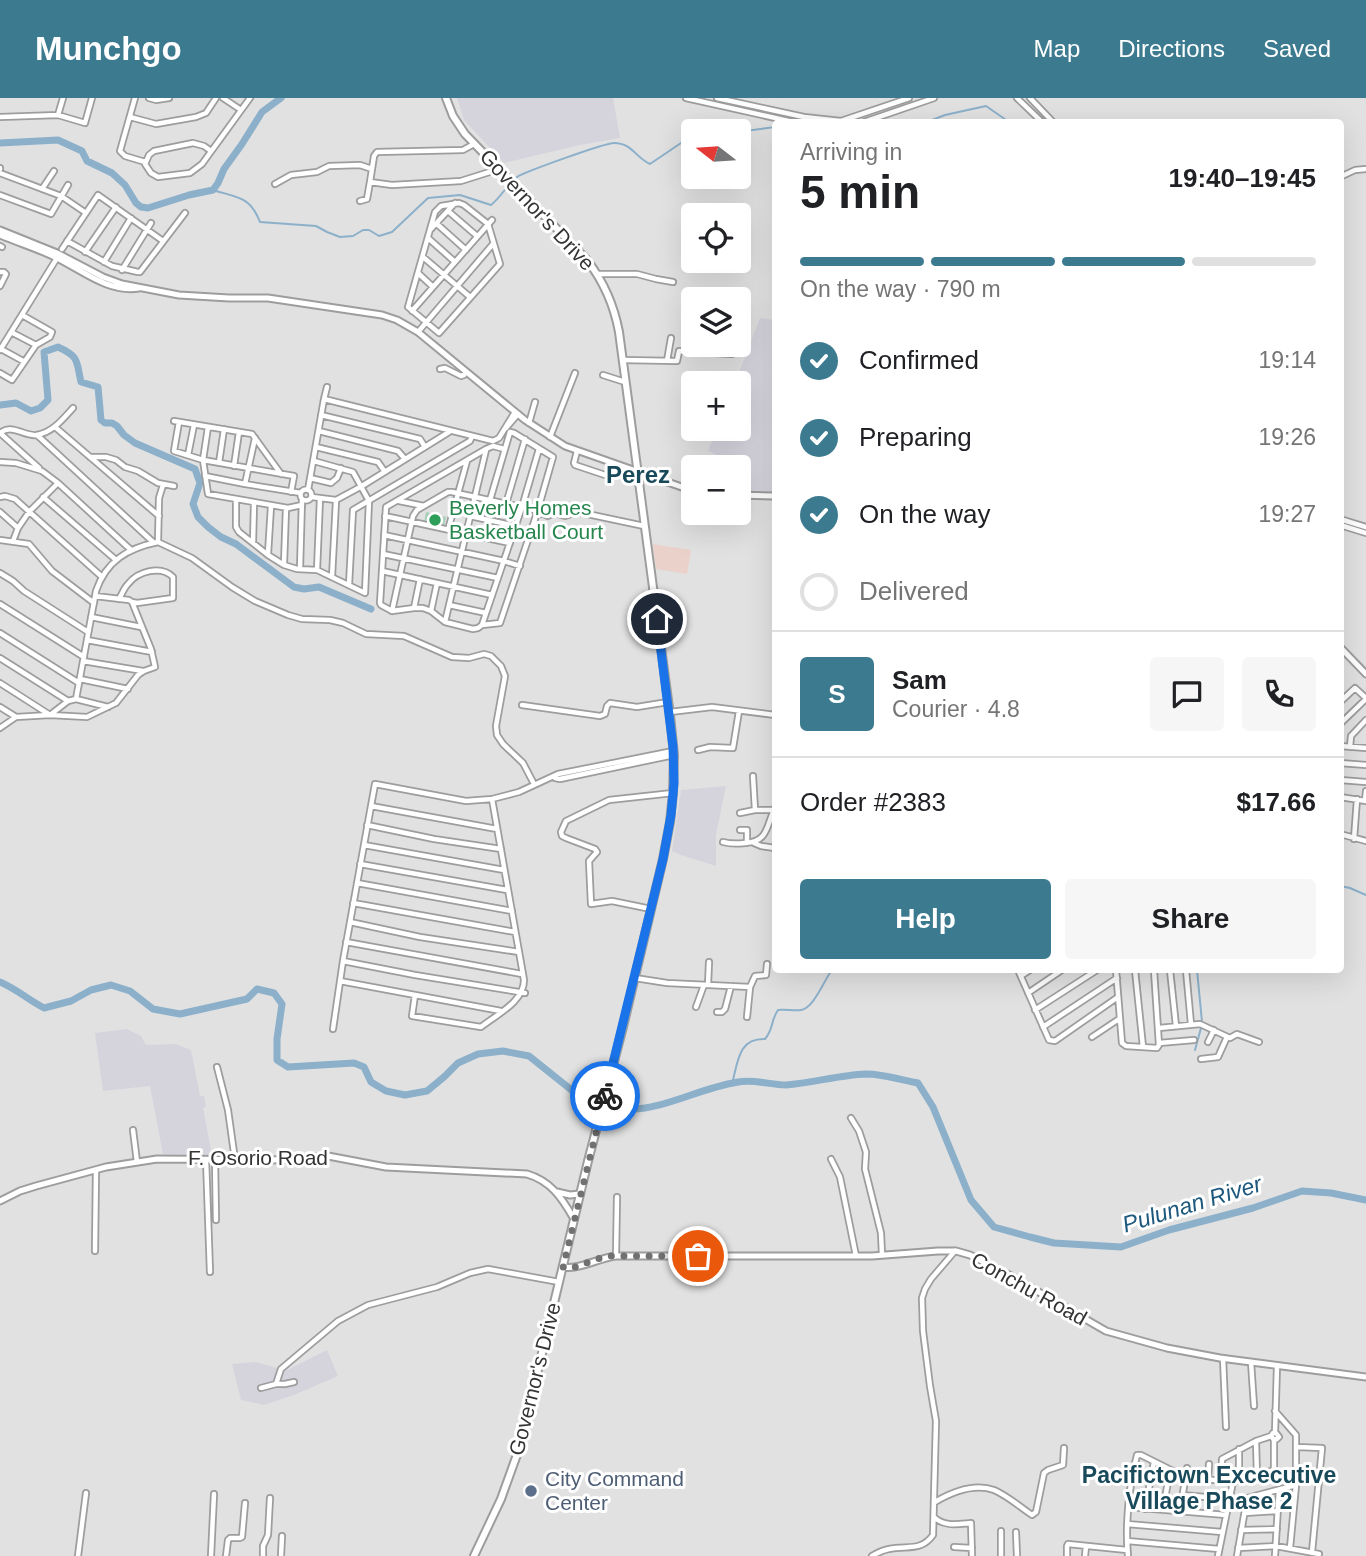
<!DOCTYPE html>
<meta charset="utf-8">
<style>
:root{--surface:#fff;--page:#f6f6f6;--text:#202124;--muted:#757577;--line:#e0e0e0;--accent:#3c7a90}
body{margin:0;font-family:Arial,sans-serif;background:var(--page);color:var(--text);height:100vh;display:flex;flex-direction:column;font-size:26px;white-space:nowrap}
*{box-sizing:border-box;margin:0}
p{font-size:23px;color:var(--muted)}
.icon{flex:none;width:38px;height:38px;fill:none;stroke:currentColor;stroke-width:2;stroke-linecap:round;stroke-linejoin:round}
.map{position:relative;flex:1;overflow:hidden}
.drawer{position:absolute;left:772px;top:21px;width:572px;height:854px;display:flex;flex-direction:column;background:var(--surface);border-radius:7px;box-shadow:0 7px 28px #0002}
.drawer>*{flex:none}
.needle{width:46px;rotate:287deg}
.buttons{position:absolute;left:681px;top:21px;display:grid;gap:14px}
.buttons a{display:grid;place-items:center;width:70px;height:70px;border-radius:7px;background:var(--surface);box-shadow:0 7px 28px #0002;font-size:35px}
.pin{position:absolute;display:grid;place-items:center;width:60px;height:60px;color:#fff;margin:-30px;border:4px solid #fff;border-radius:50%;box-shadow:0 2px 7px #0007}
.courier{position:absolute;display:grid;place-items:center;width:70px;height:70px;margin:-35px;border:5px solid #1a73e8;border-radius:50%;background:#fff;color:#222;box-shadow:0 2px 9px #0007}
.headline em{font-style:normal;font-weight:700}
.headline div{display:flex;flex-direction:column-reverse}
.headline{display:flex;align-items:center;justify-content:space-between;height:119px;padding:0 28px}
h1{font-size:46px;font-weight:700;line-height:52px}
.bar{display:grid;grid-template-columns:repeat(4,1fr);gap:10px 7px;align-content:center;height:84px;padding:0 28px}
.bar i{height:9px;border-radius:5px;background:var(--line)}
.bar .on{background:var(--accent)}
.bar p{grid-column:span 4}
.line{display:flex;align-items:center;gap:18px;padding:0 28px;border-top:2px solid var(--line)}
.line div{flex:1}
.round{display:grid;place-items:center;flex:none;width:74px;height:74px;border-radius:7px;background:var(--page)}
ol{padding:0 28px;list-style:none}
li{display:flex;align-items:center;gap:21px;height:77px}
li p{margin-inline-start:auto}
li .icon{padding:7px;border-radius:50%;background:var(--accent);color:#fff;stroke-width:4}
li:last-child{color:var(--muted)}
li i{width:38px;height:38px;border:4px solid var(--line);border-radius:50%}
.cta{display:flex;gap:14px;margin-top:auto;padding:14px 28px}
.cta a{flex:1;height:80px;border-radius:7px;background:var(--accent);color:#fff;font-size:28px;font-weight:700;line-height:80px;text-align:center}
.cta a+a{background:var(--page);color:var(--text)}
header{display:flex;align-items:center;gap:42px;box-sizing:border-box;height:98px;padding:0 35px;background:var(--accent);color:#fff}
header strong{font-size:33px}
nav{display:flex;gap:38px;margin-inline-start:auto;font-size:24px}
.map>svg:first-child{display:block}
.commercial{fill:#ead1c9}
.built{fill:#d5d4dd}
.green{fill:#abcfba}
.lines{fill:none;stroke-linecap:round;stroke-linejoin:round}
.stream{stroke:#8cb0ca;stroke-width:2}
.river{stroke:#8cb0ca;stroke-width:7}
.street-casing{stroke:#9d9d9e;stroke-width:8}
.secondary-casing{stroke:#9d9d9e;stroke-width:9}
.primary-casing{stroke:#9d9d9e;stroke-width:10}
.street{stroke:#fff;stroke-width:4.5}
.secondary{stroke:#fff;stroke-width:5}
.primary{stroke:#fff;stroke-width:6}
.done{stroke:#717172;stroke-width:7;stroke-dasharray:0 12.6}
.route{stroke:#1a73e8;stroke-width:9}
.leisure-dot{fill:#2e9e5b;stroke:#fff;stroke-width:2.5}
.service-dot{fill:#5c6f8a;stroke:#fff;stroke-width:2.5}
.labels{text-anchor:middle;stroke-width:6;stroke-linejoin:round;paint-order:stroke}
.street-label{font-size:21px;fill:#343435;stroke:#fff}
.leisure-label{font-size:21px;fill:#27864d;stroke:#fff;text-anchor:start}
.service-label{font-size:21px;fill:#4e5e75;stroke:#fff;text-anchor:start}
.water-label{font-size:23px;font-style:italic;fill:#1d587d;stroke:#fff}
.neighbourhood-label{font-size:23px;font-weight:bold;fill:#184a5b;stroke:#fff}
.quarter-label{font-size:24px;font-weight:bold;fill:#184a5b;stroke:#fff}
</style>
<header>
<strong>Munchgo</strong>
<nav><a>Map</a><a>Directions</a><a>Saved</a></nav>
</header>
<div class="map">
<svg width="1366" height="1458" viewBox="0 0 1366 1458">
<rect width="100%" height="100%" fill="#e1e1e2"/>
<path class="commercial" d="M653 446 691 452 687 476 656 471Z"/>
<path class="built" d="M457 0H613L620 40 580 47 504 65 464 22Z
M760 220 775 222V394L740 392 743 369 708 353 717 331H738V285H735Z
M726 688 716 737V768L681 757 672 753 681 692Z
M127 931 141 938 146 947 176 946 191 952 200 998H204L206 1009 203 1010 212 1057 163 1056 150 988 103 993 95 935Z
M327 1252 338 1278 294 1297 264 1307 241 1302 232 1266 255 1264 281 1271 283 1274Z"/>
<path class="green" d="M426 414 446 419 444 429 424 425Z"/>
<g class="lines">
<path class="stream" d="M927 24 945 17 986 8 1009 24
M738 34 775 29
M213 92C238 100 250 98 260 124L316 128 327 134 340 139 353 138 363 132H369L379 138 392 134 428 100 460 97 491 107C501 99 507 87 517 79 524 74 605 45 614 45 632 45 636 60 650 66L681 45 693 42
M1340 788 1350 790 1366 797
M1197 872 1202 924
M1195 952 1201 930
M732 986C738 964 738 940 765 941 774 930 770 924 778 912 785 911 794 913 801 912 814 910 824 882 832 872"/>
<path class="river" d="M0 45 58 42 71 48 82 53 87 63 112 75 125 87 136 105 141 109 148 110 189 97 213 92 218 85 224 71 242 46 262 14 281 0
M0 307 16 305 31 313 40 310 48 302 44 254 58 249C80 259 76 263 81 284L98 289 101 322 105 325H112L117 328 124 337 135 345 195 371 200 385 193 406 198 419 208 429 221 439 236 446 294 489 304 491 319 489 371 511
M0 884C18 892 27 901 44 910L71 903 91 892 111 887 130 893 153 911 180 916 247 901 257 891 274 895 282 906 277 941V962L288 969 354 965 364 969 371 984 386 993 405 997 427 993 444 979 458 965 478 956 503 953 529 958 584 1002C649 1027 679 994 738 984 754 981 771 987 786 987 813 985 839 977 866 976 882 976 902 982 918 985L933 1009 971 1102 994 1129 1030 1139 1054 1145 1121 1149 1169 1132 1253 1110 1302 1093 1331 1095 1366 1102"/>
<g class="street-casing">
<path id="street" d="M135 0 120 53 125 58 145 64
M149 0 156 2 169 0
M223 0 241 12
M686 0 793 24
M717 0 804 19 841 23 909 0
M1017 0 1042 24
M1030 0 1053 24
M58 17 63 0
M0 19 58 17 85 25 92 0
M130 19 156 26 196 19 206 15 216 0
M864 24 934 0
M474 46 463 52 377 54 374 58 370 84 392 87 461 83 499 71
M211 53 204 48 193 45 154 53 149 57 145 66 151 75 158 79 190 75 202 66 250 0
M0 70V71
M0 75 61 98 86 115
M1340 79 1355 72 1366 71
M275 86 291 77 317 74 329 68 360 67 372 71
M42 91 54 73
M0 97 51 116 68 87
M360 103 367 101 370 84
M459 105 464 107 488 126 500 166 439 235 408 209 435 114 441 108Z
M448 113 477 138
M437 126 466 152
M430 132 455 105
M428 140 455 164
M67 143 112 168 138 174H140L185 115
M0 148 2 149
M62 151 98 97 163 143
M85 154 116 109
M423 159 470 199
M104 164 131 120
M122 172 151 125
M0 174H4L6 176 0 188
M418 175 433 189
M597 176H637L656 181 673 184
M412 213 492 122
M11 234 36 247
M418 234 493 146
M1 251 23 263
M0 252 57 160
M723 255 729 247
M622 262 677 263 679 253 732 256
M667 263 671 240
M440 271 445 270 461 278 464 277 466 274
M0 275 12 282 36 247 50 239 52 234 22 217
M603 277 625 284
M324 301 327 289
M321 317 420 341 425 349
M174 323 252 336 281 376
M179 324 174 353 203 362 208 396 288 410 302 407
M529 325 535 304
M55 329 159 418
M208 329 203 362 294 378 291 394
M506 330 518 316
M319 333 398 353 405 361
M0 335C13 325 24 339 37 337 53 334 63 321 73 310
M0 335 39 370
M37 337 153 444
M550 339 575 275
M316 349 378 364 385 374
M577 353 574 365 575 367 611 379 617 367
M188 357 194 327
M90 359H106L116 362 125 369 138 373 158 385 174 388
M0 364 16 365 42 373 58 385 131 452
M219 365 224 331
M234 368 239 334
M205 378 245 386 301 395
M310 380 331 385 337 380 341 370
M245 386 255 340
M300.5 397a5.5 5.5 0 1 1 11 0a5.5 5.5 0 1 1-11 0Z
M308 392 324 301 493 343 499 340 515 314
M0 399 5 398 15 401 101 478
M43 399 116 462
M312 399 336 402 362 388 449 334
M236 401V429L239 434 268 457 284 467 297 471 317 472 365 495 369 403 353 374 314 363
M399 403 424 408
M506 406 525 341
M537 411 549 412 554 415 565 418 578 414 644 428
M0 414 18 430 29 414 58 385
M385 418 510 445
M470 418 516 428
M1340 421 1366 429
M1340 427 1366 435
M448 432 467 363
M384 437 504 463 520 468
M0 442 29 446 52 473 94 505
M13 443 18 430
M158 444 159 400 163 387
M253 445 254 405
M268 456 271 408
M383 456 498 480
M284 466 286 410
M300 471 302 401
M317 472 320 400
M382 473 492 497
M0 475 13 483 24 493 88 534
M332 479 336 403
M349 487 353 412 470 343 472 338
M95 498 129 502 132 504
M0 506 84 559
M449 507 486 515
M414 510 420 481
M392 513 414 510H423L431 513 445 524 473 531 478 530 482 527 500 525 537 415 553 359 514 335 510 334 490 402
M392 513 413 418 417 412 448 394H452L531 411 548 418 554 415
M392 513 381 507 380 505 386 409 486 351 493 348 504 351
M431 513 437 485
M91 519 141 529
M445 524 486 352
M482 527 522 409 539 351
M0 535 79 585
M87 542 152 554
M0 560 68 603
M83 563 143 573
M80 581 128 591
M0 585 50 617 68 603 76 601 96 493C106 463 128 450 158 444L192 460 232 489 255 503 288 517 302 521 330 522 343 525 366 536 404 538 452 559 469 560 484 556 491 558 501 568 505 578 496 628 497 637 503 646 523 665 534 686
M76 601 108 609
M1340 604 1355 590 1366 600
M522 607 600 618 605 616 607 608 610 605 637 609 668 604
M0 609 16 619
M670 614 712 609 775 617
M1340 626 1366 601
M0 630 16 619 50 617 87 619 116 605 138 577 144 573 155 569 151 551 132 504 137 505 173 500V479C161 467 138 473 128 486 124 490 122 496 119 501
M1340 648 1366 650
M1350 649 1351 638 1366 622
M698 652 710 649 733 650 739 613
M1340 665 1366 667
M753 678 755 712H774
M555 680 560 681 674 657
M1340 682 1366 684
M1340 699 1366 703
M1365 703 1366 693
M371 708 497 731
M740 715 755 712
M367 727 434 741 501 751
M740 732H747V745
M1340 736 1366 743
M1354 741 1357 701
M723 744C730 746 737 746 745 745 769 744 766 727 775 710
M754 745 761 748 775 750
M364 747 504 772
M360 766 507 792
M357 785 512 813
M353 805 515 834
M651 811 612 803 591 806 589 763 597 754 595 751 566 740 562 738 561 734 566 723 609 702 673 695
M350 824 420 839 519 854
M346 844 522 876
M343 863 415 877 525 895
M1018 872 1049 942 1055 943 1118 899
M1116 872 1122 945 1126 948 1157 950 1159 947 1154 872
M1135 872 1143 949
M1170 872 1176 928
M1186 872 1191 926
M1021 878 1030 872
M635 880 667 885 750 889 755 878 766 877 767 866
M340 883 501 913
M708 887 709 864
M1028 895 1062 872
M415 897 412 918 481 929C496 917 524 904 524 882L492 701
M696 909 704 887
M1035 912 1097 872
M717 914H722L725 911 731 888
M747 919 750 889
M1043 929 1117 880
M1159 930 1200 926 1230 940 1237 936 1259 944
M333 931 343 863 375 686 466 703 492 701 519 694 558 676 673 653
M1092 939 1119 921
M1208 944 1214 932
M1159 945 1194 942
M1201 961 1218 959 1227 939
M217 969 228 1012 235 1062
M851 1020 859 1033 866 1054 865 1071 881 1135 882 1157
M133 1032 137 1064
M206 1061 210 1174
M215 1061 216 1122
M831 1061 840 1079 856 1158
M95 1153 96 1072
M616 1158 617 1099
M1223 1260 1226 1329
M1251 1264 1254 1308
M276 1286H285L294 1284
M261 1290 276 1286 281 1271 338 1223 368 1207 437 1189 470 1175 488 1171 559 1184
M1275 1313 1296 1337V1387L1290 1450
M1275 1334 1277 1268
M1256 1343 1257 1378
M1297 1349 1322 1350 1312 1454
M1208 1382 1209 1366
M1239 1383V1351
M1221 1384 1222 1361 1256 1343 1271 1338
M1182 1397 1229 1401
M935 1404C952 1394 974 1385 994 1392 1008 1398 1020 1409 1032 1417L1036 1414 1044 1375 1048 1372 1063 1367 1064 1350
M1129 1409 1226 1417
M1145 1411 1154 1364
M1163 1412 1170 1372
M1180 1413 1187 1370
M1245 1415 1278 1413
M934 1419C944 1429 958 1426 971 1425L972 1458
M1127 1426 1222 1434
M1241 1432 1277 1431
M1001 1433V1458
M1016 1434 1017 1458
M1127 1443 1219 1451
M954 1449 972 1450
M1238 1450 1276 1448 1319 1456
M78 1458 86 1395
M211 1458 214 1396
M226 1458 228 1442 230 1440H240L242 1439 245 1405
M263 1458V1448L268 1437 270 1400
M281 1458 282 1438
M872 1458C877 1455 883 1452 889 1451 907 1447 921 1454 933 1437L936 1323 930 1288 923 1233 922 1200 925 1191 931 1181 955 1153
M1067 1458V1448L1068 1446 1127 1452
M1085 1458 1086 1448
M1128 1458C1125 1427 1129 1387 1137 1357H1141L1185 1379 1233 1384
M1218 1458 1233 1384 1274 1372V1342L1271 1338 1273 1335H1276L1279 1339 1277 1341 1274 1342
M1237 1458 1247 1400 1296 1387
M1275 1458 1279 1392"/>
</g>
<g class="secondary-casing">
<path id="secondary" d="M0 132 57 155 103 179 122 186 179 197 229 200H268L382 217 397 222 418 234 525 322 565 348 693 393
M0 137C19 145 39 151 57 160 83 173 109 195 139 190
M738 397 775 398
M1340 549 1366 576
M557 1094 570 1097 580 1096
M0 1103 20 1093 36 1088 106 1069 157 1061 273 1062 328 1058 386 1069 527 1076C551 1083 562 1100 574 1121
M563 1169C578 1172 599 1160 616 1158H872L938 1153H956L970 1157 1011 1178 1106 1233 1167 1250 1220 1260 1366 1279"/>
</g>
<g class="primary-casing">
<path id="primary" d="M446 0 453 18 465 36 587 162C604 184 614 207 619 234L670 617 674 657 673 695 670 724 663 761 623 929 588 1063 519 1351 501 1401 474 1458"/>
</g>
<use href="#street" class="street"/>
<use href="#secondary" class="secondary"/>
<use href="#primary" class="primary"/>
</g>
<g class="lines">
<path class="done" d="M605 998 563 1169 570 1171 597 1161 611 1158H698"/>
<path class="route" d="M605 998 663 761 671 717 674 685 673 649 657 521"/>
</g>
<circle class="leisure-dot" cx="435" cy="422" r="7"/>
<circle class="service-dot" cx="531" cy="1393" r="7"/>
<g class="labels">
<g class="street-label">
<text transform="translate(537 112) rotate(47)" y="7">Governor's Drive</text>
<text x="258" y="1067">F. Osorio Road</text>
<text transform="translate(1029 1191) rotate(29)" y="7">Conchu Road</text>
<text transform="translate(535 1281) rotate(-76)" y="7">Governor's Drive</text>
</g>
<g class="leisure-label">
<text x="449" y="417">Beverly Homes<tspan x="449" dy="24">Basketball Court</tspan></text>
</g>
<g class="service-label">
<text x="545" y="1388">City Command<tspan x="545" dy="24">Center</tspan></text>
</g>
<g class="water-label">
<text transform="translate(1192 1106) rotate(-17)" y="8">Pulunan River</text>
</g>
<g class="neighbourhood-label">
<text x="1209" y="1385">Pacifictown Excecutive<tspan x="1209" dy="26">Village Phase 2</tspan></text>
</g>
<g class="quarter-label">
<text x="638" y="385">Perez</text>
</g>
</g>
</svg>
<div class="buttons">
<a><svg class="needle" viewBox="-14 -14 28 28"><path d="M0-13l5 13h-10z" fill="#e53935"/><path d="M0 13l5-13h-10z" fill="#757577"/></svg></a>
<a><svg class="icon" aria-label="locate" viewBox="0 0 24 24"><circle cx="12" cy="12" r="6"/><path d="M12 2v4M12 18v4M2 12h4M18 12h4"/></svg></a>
<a><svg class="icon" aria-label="layers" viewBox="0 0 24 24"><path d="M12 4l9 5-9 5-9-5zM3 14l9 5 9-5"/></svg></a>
<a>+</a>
<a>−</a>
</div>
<div class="pin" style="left:698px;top:1158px;background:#ea580c"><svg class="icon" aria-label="bag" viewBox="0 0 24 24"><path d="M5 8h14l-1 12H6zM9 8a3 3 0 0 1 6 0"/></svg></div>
<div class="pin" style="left:657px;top:521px;background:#1f2937"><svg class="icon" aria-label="home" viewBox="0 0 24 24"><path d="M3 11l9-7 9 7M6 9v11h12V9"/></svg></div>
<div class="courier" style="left:605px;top:998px"><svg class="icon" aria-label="bike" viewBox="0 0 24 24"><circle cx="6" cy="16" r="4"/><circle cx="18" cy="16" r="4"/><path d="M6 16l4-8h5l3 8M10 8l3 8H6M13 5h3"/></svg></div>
<section class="drawer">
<div class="headline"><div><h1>5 min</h1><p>Arriving in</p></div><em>19:40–19:45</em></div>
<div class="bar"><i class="on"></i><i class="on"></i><i class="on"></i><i></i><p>On the way · 790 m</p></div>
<ol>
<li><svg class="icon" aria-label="check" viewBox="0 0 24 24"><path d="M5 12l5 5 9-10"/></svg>Confirmed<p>19:14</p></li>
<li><svg class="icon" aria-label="check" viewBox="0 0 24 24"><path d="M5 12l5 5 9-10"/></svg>Preparing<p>19:26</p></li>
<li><svg class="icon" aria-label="check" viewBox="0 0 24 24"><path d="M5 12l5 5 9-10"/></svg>On the way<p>19:27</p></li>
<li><i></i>Delivered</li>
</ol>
<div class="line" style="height:126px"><b class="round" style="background:var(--accent);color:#fff">S</b><div><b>Sam</b><p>Courier · 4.8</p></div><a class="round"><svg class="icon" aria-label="chat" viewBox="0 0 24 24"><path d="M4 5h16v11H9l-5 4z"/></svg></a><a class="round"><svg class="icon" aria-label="phone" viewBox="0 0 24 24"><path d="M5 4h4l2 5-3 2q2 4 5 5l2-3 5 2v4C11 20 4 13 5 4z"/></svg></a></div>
<div class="line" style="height:91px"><div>Order #2383</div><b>$17.66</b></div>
<div class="cta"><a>Help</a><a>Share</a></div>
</section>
</div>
